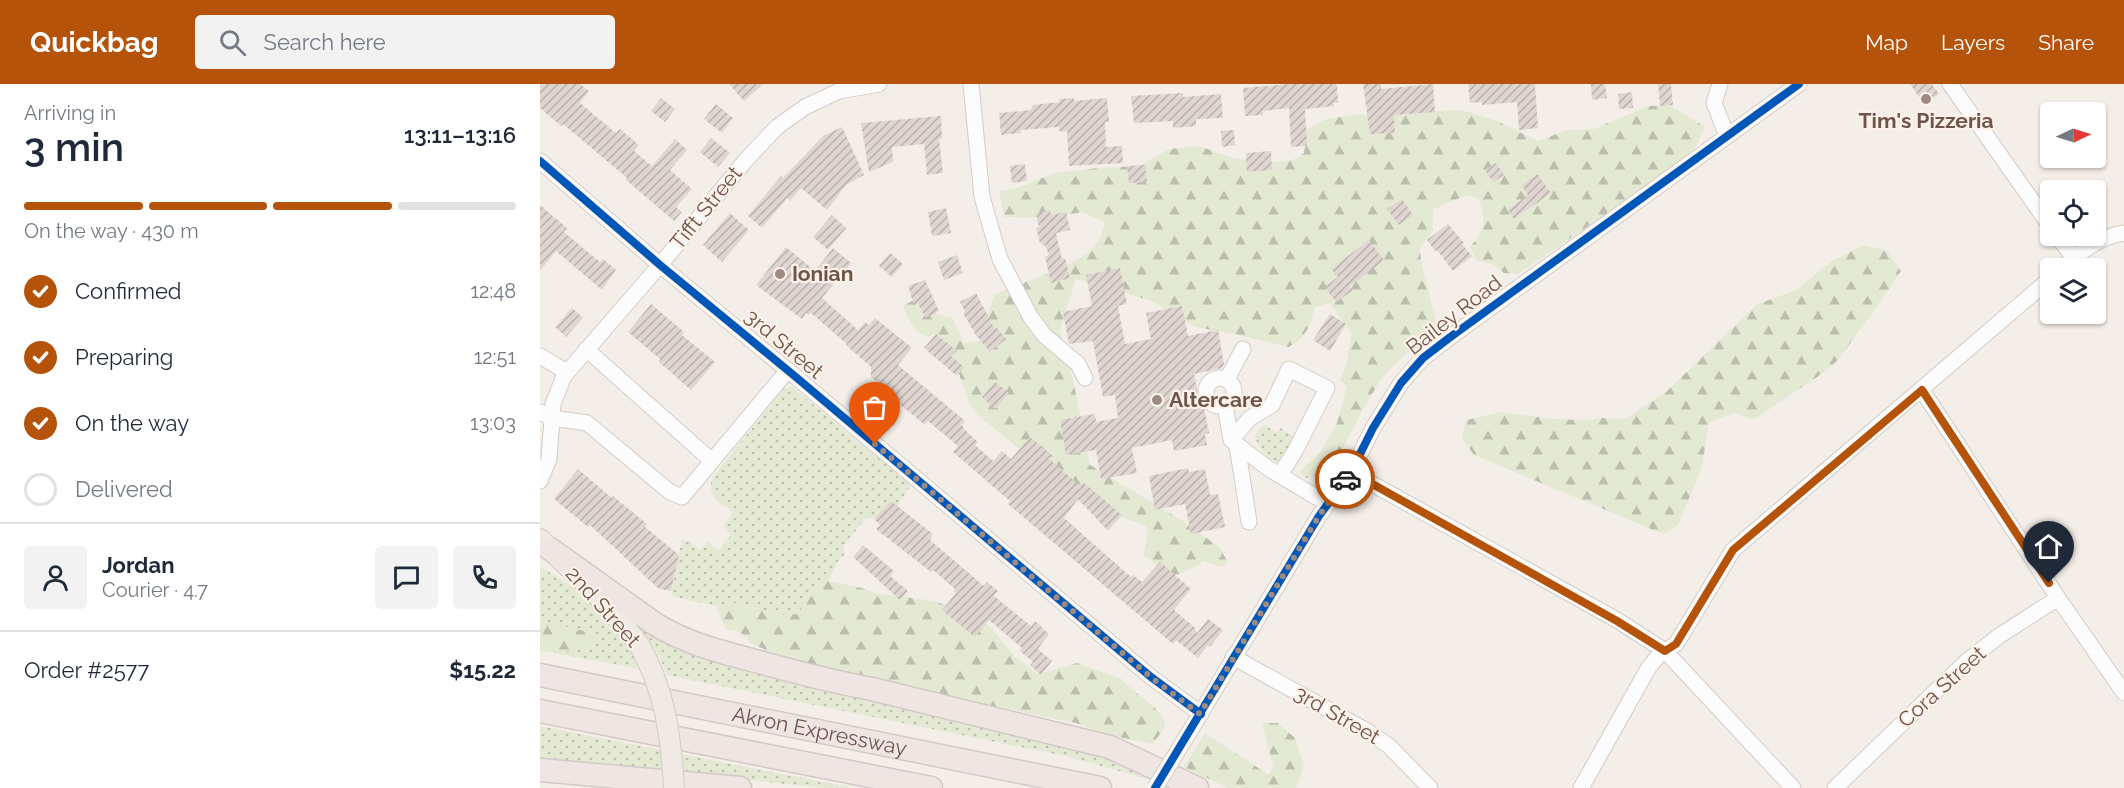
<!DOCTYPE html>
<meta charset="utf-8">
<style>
:root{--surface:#fff;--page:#f2f2f3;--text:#1f2937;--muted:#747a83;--line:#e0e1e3;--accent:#b45309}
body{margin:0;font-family:Raleway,sans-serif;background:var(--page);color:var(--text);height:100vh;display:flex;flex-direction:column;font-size:22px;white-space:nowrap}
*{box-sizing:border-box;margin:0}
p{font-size:20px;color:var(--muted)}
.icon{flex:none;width:33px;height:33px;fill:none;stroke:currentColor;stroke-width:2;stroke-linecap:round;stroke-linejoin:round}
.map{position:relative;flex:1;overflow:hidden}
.side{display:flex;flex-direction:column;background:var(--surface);width:540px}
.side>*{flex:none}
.needle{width:39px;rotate:86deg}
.controls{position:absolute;left:1500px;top:18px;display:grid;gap:12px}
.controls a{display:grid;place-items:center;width:66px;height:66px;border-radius:6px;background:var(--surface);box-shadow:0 2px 4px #0004;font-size:30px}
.pin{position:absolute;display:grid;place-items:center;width:51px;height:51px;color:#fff;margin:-62px -26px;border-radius:50% 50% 50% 0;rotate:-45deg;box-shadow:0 0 6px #0007}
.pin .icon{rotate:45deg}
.courier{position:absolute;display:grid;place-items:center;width:60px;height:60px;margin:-30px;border:4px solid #b45309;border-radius:50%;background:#fff;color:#222;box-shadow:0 2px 8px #0007}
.headline em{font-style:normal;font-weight:600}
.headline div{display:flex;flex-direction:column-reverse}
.headline{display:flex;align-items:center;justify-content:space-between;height:102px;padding:0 24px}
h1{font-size:39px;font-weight:600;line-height:45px}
.bar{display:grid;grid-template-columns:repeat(4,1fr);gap:9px 6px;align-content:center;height:72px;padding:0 24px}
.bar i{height:8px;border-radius:4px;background:var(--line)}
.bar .active{background:var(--accent)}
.bar p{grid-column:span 4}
.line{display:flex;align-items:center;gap:15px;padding:0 24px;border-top:2px solid var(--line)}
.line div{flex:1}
.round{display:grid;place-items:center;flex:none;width:63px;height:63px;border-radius:6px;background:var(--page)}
ol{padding:0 24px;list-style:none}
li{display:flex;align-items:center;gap:18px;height:66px}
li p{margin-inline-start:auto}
li .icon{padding:6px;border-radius:50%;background:var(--accent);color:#fff;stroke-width:4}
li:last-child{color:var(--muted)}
li i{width:33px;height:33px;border:3px solid var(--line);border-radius:50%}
header{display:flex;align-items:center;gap:36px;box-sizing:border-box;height:84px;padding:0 30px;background:var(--accent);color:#fff}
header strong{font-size:28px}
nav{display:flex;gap:33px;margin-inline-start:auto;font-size:21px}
.search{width:420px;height:54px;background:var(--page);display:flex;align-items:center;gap:15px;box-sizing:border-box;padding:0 21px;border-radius:6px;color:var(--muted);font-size:22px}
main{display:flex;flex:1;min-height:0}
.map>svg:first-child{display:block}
.grass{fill:url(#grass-dots)}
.forest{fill:url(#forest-firs)}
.building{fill:url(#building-hatch)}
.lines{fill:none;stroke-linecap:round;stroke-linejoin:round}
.minor-casing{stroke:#d3cbc6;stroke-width:17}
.major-casing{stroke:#d3c9c6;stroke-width:22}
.highway-casing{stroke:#d3c9c6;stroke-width:25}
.minor{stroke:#fdfcfc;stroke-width:15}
.major{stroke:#f0eae5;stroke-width:20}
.highway{stroke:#efe6e4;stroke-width:22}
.minor-bridge-casing{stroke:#d3cbc6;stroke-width:17;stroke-linecap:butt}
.major-bridge-casing{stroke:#d3c9c6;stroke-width:22;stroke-linecap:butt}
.minor-bridge{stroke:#fdfcfc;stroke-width:15}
.major-bridge{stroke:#f0eae5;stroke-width:20}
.cycleway-casing{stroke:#fdf2e9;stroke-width:11}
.cycleway{stroke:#0057b8;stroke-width:8}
.done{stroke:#9d8a83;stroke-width:6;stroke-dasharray:0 10.8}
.route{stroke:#b45309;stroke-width:8}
.poi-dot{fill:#9d8a83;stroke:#fdf2e9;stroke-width:2}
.labels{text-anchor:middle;stroke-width:4.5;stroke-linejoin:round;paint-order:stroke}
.poi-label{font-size:21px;font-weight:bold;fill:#6e544c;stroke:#fdf2e9;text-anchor:start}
.street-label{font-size:21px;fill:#6e544c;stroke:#fdf2e9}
</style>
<header>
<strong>Quickbag</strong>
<div class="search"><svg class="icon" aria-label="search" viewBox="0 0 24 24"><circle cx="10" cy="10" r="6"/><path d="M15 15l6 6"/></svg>Search here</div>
<nav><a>Map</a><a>Layers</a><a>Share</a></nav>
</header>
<main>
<section class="side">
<div class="headline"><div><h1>3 min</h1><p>Arriving in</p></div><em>13:11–13:16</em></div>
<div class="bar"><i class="active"></i><i class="active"></i><i class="active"></i><i></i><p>On the way · 430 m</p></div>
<ol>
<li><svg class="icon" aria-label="check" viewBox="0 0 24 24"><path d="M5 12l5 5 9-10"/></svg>Confirmed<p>12:48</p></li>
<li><svg class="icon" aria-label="check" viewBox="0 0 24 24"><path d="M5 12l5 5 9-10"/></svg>Preparing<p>12:51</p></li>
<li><svg class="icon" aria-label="check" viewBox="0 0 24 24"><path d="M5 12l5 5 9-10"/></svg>On the way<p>13:03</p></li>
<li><i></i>Delivered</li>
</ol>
<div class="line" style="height:108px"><a class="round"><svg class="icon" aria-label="person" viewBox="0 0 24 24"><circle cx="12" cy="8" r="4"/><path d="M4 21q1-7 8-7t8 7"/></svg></a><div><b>Jordan</b><p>Courier · 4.7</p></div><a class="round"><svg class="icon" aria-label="chat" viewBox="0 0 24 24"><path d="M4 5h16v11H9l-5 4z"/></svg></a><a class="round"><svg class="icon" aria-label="phone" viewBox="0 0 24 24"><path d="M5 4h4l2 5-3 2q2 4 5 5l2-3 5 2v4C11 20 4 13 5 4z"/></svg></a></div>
<div class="line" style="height:78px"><div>Order #2577</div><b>$15.22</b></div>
</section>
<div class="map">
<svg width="1584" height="704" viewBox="0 0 1584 704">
<defs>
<pattern id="grass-dots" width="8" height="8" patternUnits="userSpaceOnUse" patternTransform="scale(1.5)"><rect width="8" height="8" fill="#e4e9d4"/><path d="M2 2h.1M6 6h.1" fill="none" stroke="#bdbfae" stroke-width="1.8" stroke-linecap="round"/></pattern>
<pattern id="forest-firs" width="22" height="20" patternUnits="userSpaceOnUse" patternTransform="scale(1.5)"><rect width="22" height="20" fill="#e4e9d4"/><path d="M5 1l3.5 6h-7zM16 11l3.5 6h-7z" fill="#bdbfae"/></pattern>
<pattern id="building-hatch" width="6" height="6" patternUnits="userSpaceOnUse" patternTransform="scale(1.5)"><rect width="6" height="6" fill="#e0d6d1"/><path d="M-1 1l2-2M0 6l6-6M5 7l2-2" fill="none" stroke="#bab0ac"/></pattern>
</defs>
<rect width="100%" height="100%" fill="#f4eee8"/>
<path class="grass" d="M251 302 371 401 357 423 351 417 334 435 326 434 303 462 305 470 298 477 288 497 273 504 258 530 244 531 195 519 176 522 131 512 142 455 146 458 148 456 160 466 168 458 178 467 191 451 183 443 193 428C180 418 165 412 173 393L244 304Z
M725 341 737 349 741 344 756 355 739 380C727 373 702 352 725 341Z
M0 483C28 498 57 519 77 545 86 557 93 572 100 585L0 566Z
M98 541 552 665 640 704 525 672 127 591 117 568Z
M0 642 313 704H283L152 690 0 677Z"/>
<path class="forest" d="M1130 21 1165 43 1157 61 1149 73 978 190 964 189 951 179 937 177 930 163C946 143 946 140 939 115L927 111 893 125V147L880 164 881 177 898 245C878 261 854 277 839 299 818 329 807 363 784 392L766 394 759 388 781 367 796 342 807 303 800 296 807 278 811 249 790 219 775 223C769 244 768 251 749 263L699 251 655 243 612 217 536 195 520 246 534 300 550 381 643 437 679 463 688 478 682 483 664 477 643 489 632 492 603 471 607 456V442L542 420 482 367 441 334 430 321 417 284 396 249 389 253C375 250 368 235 363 222L372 217C390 219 389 233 412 233L424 259 450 255 447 231 455 210C480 199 541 181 556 160 561 154 563 145 565 138L542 128 510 134 464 133 459 107 476 104 515 89 558 84 599 82 629 65 659 62 693 74 725 79 753 76 764 69 766 46 784 36 811 31 921 26 957 37 998 57 1027 46 1054 45 1108 22Z
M1324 161 1347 167 1361 187 1331 231 1298 276 1286 287 1213 336 1195 329 1169 338 1162 383 1138 441 1123 450 934 371 922 355 926 336 961 328 1013 335 1045 336 1062 334 1085 335 1126 308 1216 221 1256 206 1292 177Z
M288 497 322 504 334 509 395 517 420 527 450 542 474 572 498 590 537 579 579 594 614 623 624 634 625 644 612 660 561 649 536 639 390 609 240 573 211 559 205 552 196 546H186L176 522 194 519 244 531 258 530 273 504Z
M0 536 52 549V561C34 568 18 570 0 566Z
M722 639H738L755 654 764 681 756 704H688L644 683 665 649 729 691 733 682Z"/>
<path class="building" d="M0 0H40L49 7 40 19 76 49 80 45 99 61 94 67 112 82 135 55 147 66 130 86 152 105 136 123 142 128 134 137 86 96 87 94 23 40 21 42 0 24Z
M189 0H224L204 17Z
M749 0H795L797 2 798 19H794V22L765 25 767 62 751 63 749 24 723 27V31L705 32 703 4Z
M823 0H841V5L893 0 895 28 854 31 855 49 830 50Z
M928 0H995L998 44 979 46 977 18 942 21V18L930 19Z
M1051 0H1065L1067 14 1052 16Z
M1118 0H1131L1133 21 1120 22Z
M1370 0H1392L1399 10 1384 20Z
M1092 8 1093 24 1079 25 1078 10Z
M643 9V13L681 10 683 34 656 35V42L633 44V37L594 39 591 12Z
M121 14 135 25 125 38 111 27Z
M534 14V17L567 14 569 38H565L566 63 582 62 583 79 529 82 527 47H519V43L481 46V49L461 51 459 29 491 26 493 21 519 18V15Z
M176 20 193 34 182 49 164 35Z
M401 32 402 55H399L403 89 387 91 384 60 352 63 353 78 329 88 321 39Z
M302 43 324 91 306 101 287 126 261 104 250 117 247 114 222 144 208 132 241 92 243 94 283 52Z
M694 46 695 61 682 63 681 47Z
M171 54 190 69 178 83 160 68Z
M731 67 732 86 707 88 706 69Z
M956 79 964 91 953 98 945 86Z
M485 80 487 97 472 99 470 82Z
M605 81 607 98 589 99 587 82Z
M997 90 1011 109 974 135 968 126 988 111 982 101Z
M862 115 873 131 859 141 847 125Z
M0 121 27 144 24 148 60 178 63 175 76 186 62 206 16 167 0 187Z
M406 124 411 149 392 152 388 128Z
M510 126 511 131 526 128 530 146 516 149 522 175 525 174 530 194 511 199 505 173 509 171 505 161 502 162V159H500L496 144 499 143 496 129Z
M190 129 209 146 182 178 163 161Z
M292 131 306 144 288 166 273 153Z
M908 140 924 159 922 160 932 172 913 187 897 166 895 167 887 156Z
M829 156 844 176 810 202 813 206 796 218 785 203 798 193 791 185Z
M246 163 275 187 293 164 311 179 282 214 318 246 325 238 329 241 335 234 372 264 358 281 425 337 421 341 424 343 423 344 438 358 435 361 453 377 462 367 471 375 490 353 514 373 508 374 540 402 543 398 582 431 568 447 538 415 524 434 591 493 593 491 602 498 620 478 651 505 634 526 654 543 657 549 668 535 683 546 670 563 668 561 658 574 636 556 633 560 468 420 470 417 413 368 418 362 388 337 385 341 346 309 348 307 331 293V283L306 261 307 260 271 229 269 231 266 229 262 235 216 201Z
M350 169 363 180 352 193 339 182Z
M417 171 423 189 404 196 398 178Z
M580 184 587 220 578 222 585 260 611 255 606 229 642 222 648 252 678 246 684 280 682 284 654 290 660 319 663 318 669 349 665 350 667 361 634 367 632 356 592 364 597 389 561 395 556 366 526 371 520 336 555 330 556 338 578 334 575 311 563 313 553 257 529 260 523 228 552 222 546 191Z
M385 196 399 227 386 234 378 219 374 221 368 202Z
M436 209 454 244 456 243 466 255 450 268 436 251 423 229 425 228 420 218Z
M111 220 144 248 142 251 175 278 151 306 119 278 120 275 88 248Z
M32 224 43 234 26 253 15 243Z
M790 230 806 240 790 267 773 256Z
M396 250 417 267 411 272 424 283 417 292 384 264Z
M455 298 469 309 455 325 442 313Z
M648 384 649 388 665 385 670 411 678 410 685 443 651 450 645 420 615 426 609 392Z
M38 385 72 414 73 412 107 440 105 443 139 471 131 507 119 505 50 441 48 443 14 415Z
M351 417 393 450 390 456 444 502 447 498 458 507 454 512 491 542 495 537 509 550 498 565 512 577 501 591 490 581 493 578 480 567 482 564 449 536 435 553 402 526 416 509 414 507 415 505 393 486 391 488 336 445 340 441 334 435Z
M323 461 354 487 350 492 368 507 360 516 313 473Z"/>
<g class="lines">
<g class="minor-casing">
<path id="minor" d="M431 0 442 113 460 175 490 232 504 251 538 280 545 294
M1180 0 1174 19 1187 52
M1410 0 1510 142
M0 77 120 181 257 294 611 593 661 630
M1517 152 1534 174
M1522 184C1540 168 1559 153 1584 149
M46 265 172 377
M0 272 27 288
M666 308a14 14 0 1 1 28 0a14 14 0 1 1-28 0Z
M687 295 703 265
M1382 306 1518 514 1584 609
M685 321 691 356 729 385 788 420
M0 328 12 334 47 339 130 408 142 413 248 286
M691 356 710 334 732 321 749 285 787 304 755 367 740 391
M697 361 709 438
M811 388 1077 536 1125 567 1253 704
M0 397 9 375 13 320 24 292 120 181 205 77 237 43 265 23 299 7 339 0
M693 573 827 647 849 662 890 704
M653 642 779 432 811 388 833 344 861 299 883 274 909 254 1259 0
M1041 704 1109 583 1120 570 1136 560 1193 466 1510 195
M1295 704 1426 578 1459 552 1518 514"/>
</g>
<g class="major-casing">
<path id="major" d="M0 455 66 520 98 559"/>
</g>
<g class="highway-casing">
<g id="highway">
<path d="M10 465 115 540C149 561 186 569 223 579 259 589 295 598 332 605L570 663 657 704"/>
<path id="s1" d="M0 591 560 704"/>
<path d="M0 627 391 704"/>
<path d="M0 686 200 704"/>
</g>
</g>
<use href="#minor" class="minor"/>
<use href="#major" class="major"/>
<use href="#highway" class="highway"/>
<g class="minor-bridge-casing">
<path id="minor-bridge" d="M615 704 653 642"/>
</g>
<g class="major-bridge-casing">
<path id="major-bridge" d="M98 559C125 604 131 653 134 704"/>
</g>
<use href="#minor-bridge" class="minor-bridge"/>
<use href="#major-bridge" class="major-bridge"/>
<g class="cycleway-casing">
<path id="cycleway" d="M0 77 120 181 257 294 611 593 661 630
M615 704 779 432 811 388 833 344 861 299 883 274 909 254 1259 0"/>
</g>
<use href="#cycleway" class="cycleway"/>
</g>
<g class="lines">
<path class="done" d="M335 360 612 594 660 630 779 432 805 395"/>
<path class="route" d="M805 395 811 388 1077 537 1125 567 1136 560 1193 466 1382 306 1509 499"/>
</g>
<g class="poi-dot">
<circle cx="1386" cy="15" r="6"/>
<circle cx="240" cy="190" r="6"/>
<circle cx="617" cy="316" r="6"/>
</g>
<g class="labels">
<g class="poi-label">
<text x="1386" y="44" text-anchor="middle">Tim's Pizzeria</text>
<text x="252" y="197">Ionian</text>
<text x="629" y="323">Altercare</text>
</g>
<g class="street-label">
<text transform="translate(166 124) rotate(-51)" y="7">Tifft Street</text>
<text transform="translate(914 231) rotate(-38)" y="7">Bailey Road</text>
<text transform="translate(244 260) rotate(40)" y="7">3rd Street</text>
<text transform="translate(63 523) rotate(48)" y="7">2nd Street</text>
<text transform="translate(1402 603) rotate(-42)" y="7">Cora Street</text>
<text transform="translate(797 631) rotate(30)" y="7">3rd Street</text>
<text dy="7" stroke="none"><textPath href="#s1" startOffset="285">Akron Expressway</textPath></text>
</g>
</g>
</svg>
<div class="controls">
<a><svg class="needle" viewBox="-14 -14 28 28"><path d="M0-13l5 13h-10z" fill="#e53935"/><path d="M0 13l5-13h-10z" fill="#747a83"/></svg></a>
<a><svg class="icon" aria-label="locate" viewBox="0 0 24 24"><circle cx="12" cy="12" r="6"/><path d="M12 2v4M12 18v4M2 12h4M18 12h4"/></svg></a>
<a><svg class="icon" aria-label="layers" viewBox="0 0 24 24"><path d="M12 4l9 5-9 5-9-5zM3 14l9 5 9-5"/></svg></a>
</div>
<div class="pin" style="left:335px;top:360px;background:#ea580c"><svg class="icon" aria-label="bag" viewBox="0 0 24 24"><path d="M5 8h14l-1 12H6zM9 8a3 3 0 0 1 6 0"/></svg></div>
<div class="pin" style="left:1509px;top:499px;background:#1f2937"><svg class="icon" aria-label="home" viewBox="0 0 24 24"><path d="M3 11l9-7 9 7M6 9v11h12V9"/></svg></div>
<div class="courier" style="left:805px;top:395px"><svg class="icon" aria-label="car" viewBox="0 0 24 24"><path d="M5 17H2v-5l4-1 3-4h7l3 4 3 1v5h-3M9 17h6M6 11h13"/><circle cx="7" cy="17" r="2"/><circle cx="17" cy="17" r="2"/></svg></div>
</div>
</main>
